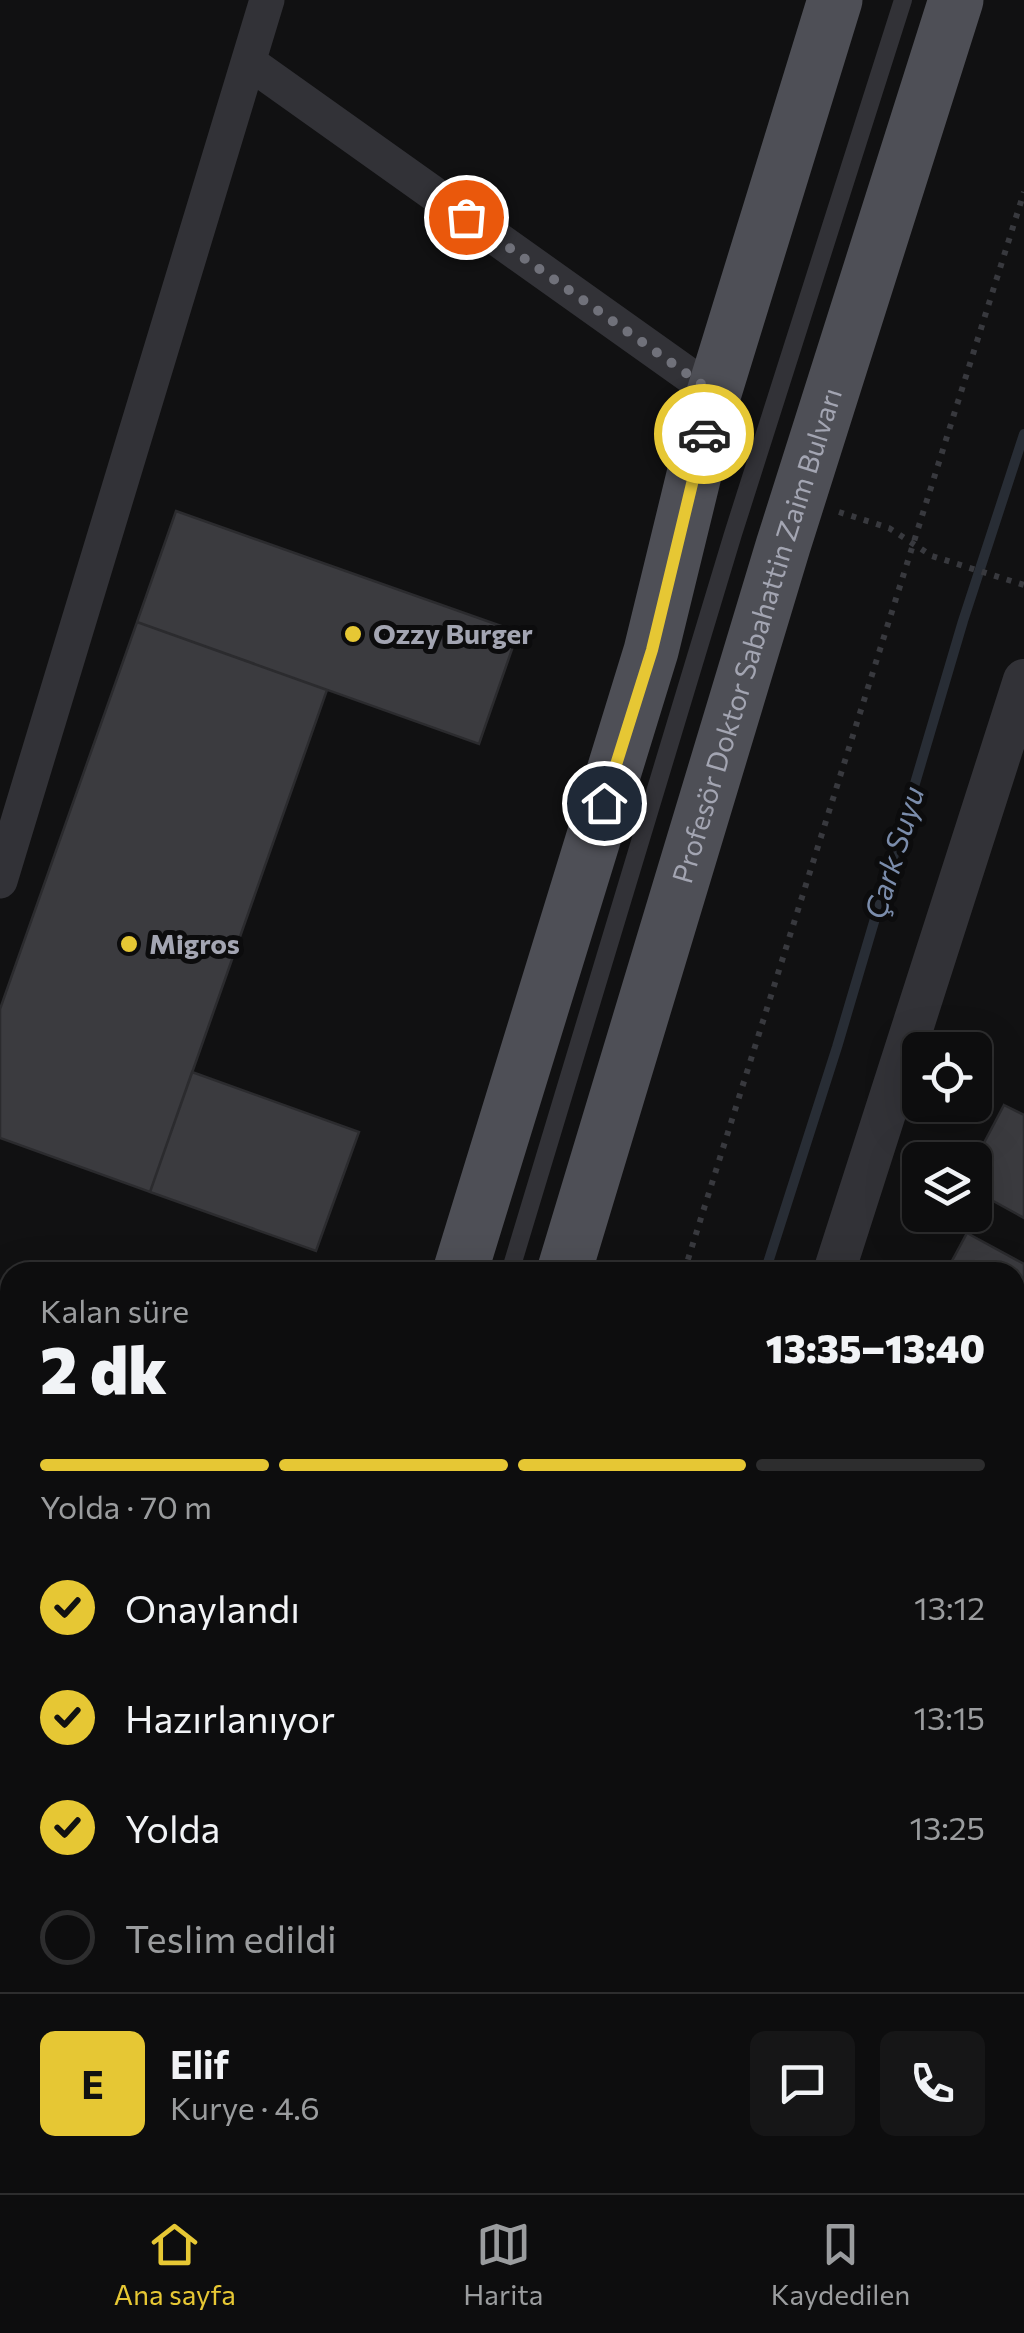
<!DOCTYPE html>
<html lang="tr">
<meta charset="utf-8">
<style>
:root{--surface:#0d0d0e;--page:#161617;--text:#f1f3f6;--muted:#9a9c9e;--line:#2d2d2e;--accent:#e6c734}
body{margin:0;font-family:Commissioner,sans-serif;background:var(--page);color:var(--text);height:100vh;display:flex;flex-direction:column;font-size:38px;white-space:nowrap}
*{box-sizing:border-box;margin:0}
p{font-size:32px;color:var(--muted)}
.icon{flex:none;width:55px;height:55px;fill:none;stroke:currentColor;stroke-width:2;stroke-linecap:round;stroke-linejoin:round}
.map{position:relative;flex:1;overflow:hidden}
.details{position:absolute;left:0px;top:1262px;width:1025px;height:932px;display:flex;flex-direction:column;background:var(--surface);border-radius:30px 30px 0 0;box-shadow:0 10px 40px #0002,0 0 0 2px var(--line)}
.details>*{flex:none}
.controls{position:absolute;left:902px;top:1032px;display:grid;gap:20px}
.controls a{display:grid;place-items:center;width:90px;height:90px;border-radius:15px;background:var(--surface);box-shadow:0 10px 40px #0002,0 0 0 2px var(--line);font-size:50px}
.pin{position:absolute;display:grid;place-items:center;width:85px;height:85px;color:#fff;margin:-42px;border:5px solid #fff;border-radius:50%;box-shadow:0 2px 10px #0007}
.courier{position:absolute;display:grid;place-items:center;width:100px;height:100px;margin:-50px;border:8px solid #e6c734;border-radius:50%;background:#fff;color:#222;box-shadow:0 2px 12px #0007}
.head em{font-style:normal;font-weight:800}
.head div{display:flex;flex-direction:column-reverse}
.head{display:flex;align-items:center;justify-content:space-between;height:170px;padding:0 40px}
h1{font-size:65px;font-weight:800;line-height:75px}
.bar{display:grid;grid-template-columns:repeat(4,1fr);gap:15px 10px;align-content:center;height:120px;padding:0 40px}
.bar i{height:12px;border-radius:8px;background:var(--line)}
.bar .on{background:var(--accent)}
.bar p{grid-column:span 4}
.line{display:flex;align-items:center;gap:25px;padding:0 40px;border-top:2px solid var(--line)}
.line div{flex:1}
.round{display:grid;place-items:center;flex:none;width:105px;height:105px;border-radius:15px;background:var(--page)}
ol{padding:0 40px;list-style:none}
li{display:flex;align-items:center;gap:30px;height:110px}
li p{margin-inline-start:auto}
li .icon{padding:10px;border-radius:50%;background:var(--accent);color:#111;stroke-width:4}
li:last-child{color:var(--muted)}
li i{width:55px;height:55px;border:5px solid var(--line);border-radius:50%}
.tab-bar{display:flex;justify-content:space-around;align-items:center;height:140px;border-top:2px solid var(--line);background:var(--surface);font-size:28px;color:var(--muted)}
.tab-bar a{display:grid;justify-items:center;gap:5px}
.tab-bar .on{color:var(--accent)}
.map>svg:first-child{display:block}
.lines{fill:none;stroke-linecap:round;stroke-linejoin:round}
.stream{stroke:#282d35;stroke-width:10}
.building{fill:#3b3b3f;stroke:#2b2b2e;stroke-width:2.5}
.path{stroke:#38393e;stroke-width:6;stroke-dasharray:5 8;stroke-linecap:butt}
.service{stroke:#323237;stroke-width:18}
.minor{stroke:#323237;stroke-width:35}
.tertiary{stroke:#323237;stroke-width:42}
.primary{stroke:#4e4f56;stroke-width:55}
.done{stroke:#70717a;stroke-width:10;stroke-dasharray:0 18}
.route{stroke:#e6c734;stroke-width:12}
.poi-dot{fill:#e6c734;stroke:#0c0c0d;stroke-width:4}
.labels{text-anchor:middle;stroke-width:10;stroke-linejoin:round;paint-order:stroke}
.poi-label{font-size:28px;font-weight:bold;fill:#a3a5b2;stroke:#0c0c0d;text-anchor:start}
.street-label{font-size:28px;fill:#a3a5b2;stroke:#0c0c0d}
.water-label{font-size:30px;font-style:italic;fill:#7b8dac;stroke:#0c0c0d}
</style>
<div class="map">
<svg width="1024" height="2193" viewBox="0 0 1024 2193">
<rect width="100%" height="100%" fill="#111112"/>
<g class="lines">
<path class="stream" d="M765 1272 837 1047 963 621 1024 434
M462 2193 465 2185"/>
</g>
<path class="building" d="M176 511 518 632 479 744 137 622Z
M137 622 327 690 150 1192 0 1138V1009Z
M192 1072 359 1132 316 1251 150 1192Z
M1004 1105 1024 1115V1218L975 1191V1160Z
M967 1233 1024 1264V1328L1015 1345V1272H946Z
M1015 1536 1024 1539V1641L1015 1638Z
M0 2116 10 2119V2142L0 2184Z"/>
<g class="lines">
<path class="path" d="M839 512 889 528 932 556 1024 585
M684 1272 1024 192
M385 2193 387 2185"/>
<path class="service" d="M510 1272 733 534 903 0
M228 2193 231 2185"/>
<path class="minor" d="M250 63 714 393
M0 881 267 0
M1015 1946 1024 1929
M0 2028 10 2030
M836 2185 863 2193
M1018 2193 1024 2182"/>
<path class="tertiary" d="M834 1272 1024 680
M538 2193 540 2185"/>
<g class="primary">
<path d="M460 1272 651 651 714 393 835 0"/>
<path id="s1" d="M564 1272 783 546 956 0"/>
<path d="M170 2193 173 2185"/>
<path d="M282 2193 285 2185"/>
</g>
</g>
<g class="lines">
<path class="done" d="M466 217 714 393 704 434"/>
<path class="route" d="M604 803 652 650 704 434"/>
</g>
<g class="poi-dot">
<circle cx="353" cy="634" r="10"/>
<circle cx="129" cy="944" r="10"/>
</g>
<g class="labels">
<g class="poi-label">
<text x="373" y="644">Ozzy Burger</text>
<text x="149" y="954">Migros</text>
</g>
<g class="street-label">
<text dy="10" stroke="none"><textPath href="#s1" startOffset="665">Profesör Doktor Sabahattin Zaim Bulvarı</textPath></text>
</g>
<g class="water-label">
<text transform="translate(895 853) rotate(-73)" y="10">Çark Suyu</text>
</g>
</g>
</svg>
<div class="controls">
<a><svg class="icon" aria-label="locate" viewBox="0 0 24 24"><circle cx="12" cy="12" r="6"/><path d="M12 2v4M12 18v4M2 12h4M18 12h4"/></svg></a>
<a><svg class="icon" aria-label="layers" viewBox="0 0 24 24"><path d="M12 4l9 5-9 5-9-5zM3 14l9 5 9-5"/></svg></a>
</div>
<div class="pin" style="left:466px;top:217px;background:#ea580c"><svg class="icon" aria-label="bag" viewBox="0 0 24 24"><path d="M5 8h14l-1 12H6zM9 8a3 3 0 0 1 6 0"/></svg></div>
<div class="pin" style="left:604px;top:803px;background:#1f2937"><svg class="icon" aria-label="home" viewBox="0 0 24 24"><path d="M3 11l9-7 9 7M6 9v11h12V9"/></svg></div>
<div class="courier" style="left:704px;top:434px"><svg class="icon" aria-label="car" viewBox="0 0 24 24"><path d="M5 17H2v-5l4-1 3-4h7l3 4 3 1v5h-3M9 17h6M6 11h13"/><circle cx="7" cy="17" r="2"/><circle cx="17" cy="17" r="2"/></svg></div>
<section class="details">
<div class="head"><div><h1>2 dk</h1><p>Kalan süre</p></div><em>13:35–13:40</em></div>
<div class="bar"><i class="on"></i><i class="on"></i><i class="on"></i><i></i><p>Yolda · 70 m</p></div>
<ol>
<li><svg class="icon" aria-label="check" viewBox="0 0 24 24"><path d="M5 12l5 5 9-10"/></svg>Onaylandı<p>13:12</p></li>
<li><svg class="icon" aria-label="check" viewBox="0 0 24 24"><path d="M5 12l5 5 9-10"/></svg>Hazırlanıyor<p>13:15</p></li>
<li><svg class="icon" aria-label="check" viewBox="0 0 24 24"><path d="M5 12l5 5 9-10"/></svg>Yolda<p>13:25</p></li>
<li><i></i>Teslim edildi</li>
</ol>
<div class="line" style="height:180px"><b class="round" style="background:var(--accent);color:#111">E</b><div><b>Elif</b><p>Kurye · 4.6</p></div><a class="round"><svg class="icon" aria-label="chat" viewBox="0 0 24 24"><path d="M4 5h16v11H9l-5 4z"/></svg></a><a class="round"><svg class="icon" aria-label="phone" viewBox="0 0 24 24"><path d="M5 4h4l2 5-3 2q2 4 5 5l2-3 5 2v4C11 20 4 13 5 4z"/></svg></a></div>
</section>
</div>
<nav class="tab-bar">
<a class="on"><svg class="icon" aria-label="home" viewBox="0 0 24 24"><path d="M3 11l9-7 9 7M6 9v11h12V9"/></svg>Ana sayfa</a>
<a><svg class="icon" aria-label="map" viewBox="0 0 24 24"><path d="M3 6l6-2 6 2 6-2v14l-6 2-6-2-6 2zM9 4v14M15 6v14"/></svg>Harita</a>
<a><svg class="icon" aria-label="saved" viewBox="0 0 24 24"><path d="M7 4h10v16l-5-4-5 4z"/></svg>Kaydedilen</a>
</nav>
